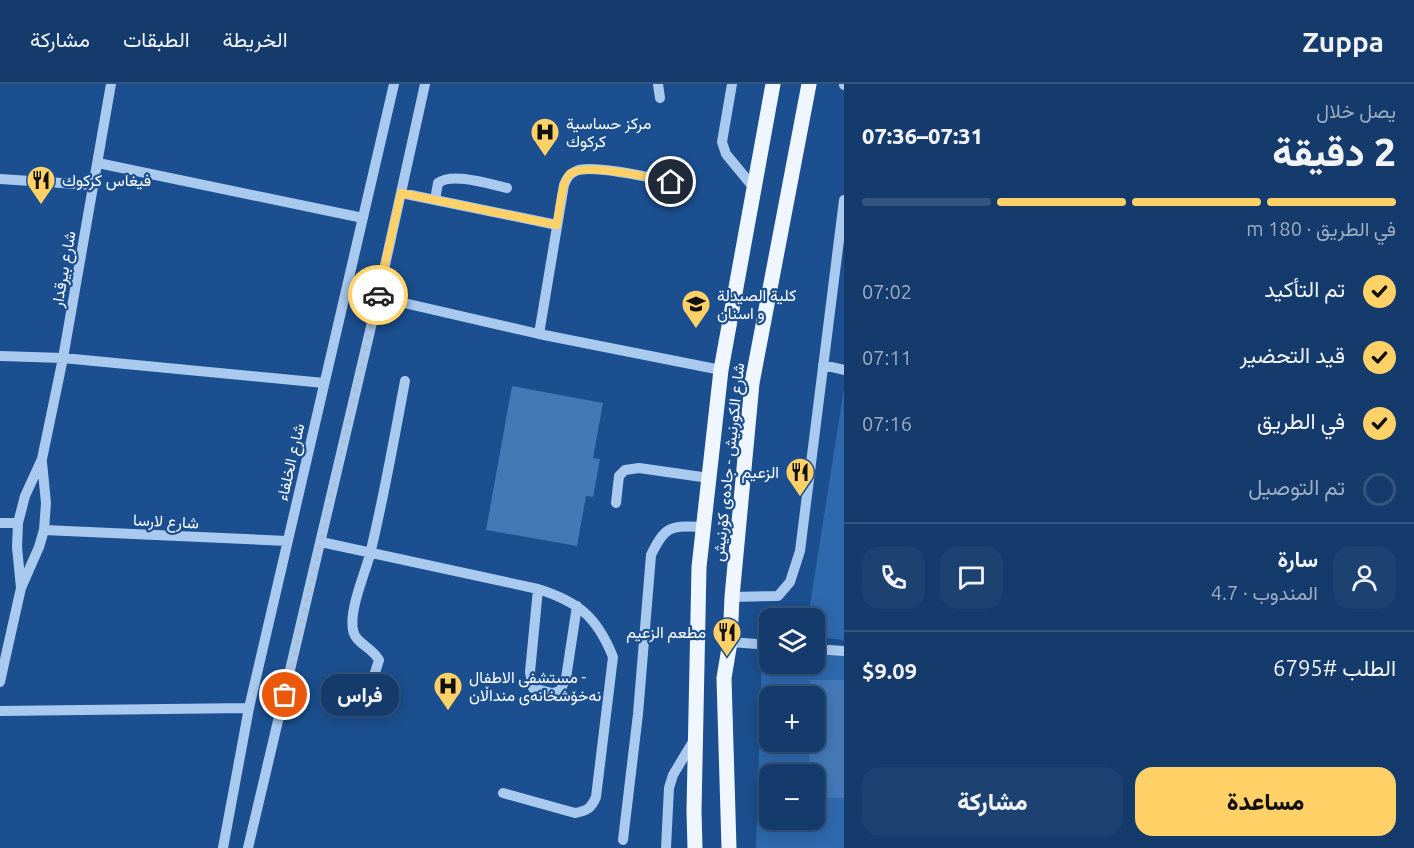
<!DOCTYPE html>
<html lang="ar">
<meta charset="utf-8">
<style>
:root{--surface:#143b6b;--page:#1d4271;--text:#f1f3f6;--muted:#9dadc1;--line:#33557e;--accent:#ffd166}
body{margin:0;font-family:Ubuntu,Vazirmatn,sans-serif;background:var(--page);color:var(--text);direction:rtl;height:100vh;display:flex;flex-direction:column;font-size:22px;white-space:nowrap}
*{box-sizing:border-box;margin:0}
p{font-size:20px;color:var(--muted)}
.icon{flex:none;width:33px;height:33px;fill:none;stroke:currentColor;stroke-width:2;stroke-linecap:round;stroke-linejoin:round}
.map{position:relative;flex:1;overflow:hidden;direction:ltr}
.details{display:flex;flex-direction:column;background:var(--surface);width:570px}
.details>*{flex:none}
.buttons{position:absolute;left:759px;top:524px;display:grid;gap:12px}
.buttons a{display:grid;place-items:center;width:66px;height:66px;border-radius:12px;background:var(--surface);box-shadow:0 3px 15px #0003,0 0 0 2px var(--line);font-size:30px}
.pin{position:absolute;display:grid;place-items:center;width:51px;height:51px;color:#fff;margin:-26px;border:3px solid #fff;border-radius:50%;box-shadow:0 2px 6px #0007}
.courier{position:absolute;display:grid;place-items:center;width:60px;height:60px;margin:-30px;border:4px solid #ffd166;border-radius:50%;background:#fff;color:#222;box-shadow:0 2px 8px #0007}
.bubble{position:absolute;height:42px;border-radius:18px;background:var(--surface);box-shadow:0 3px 15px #0003,0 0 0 2px var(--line);font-size:20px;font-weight:800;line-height:42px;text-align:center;direction:rtl}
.overview em{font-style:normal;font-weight:800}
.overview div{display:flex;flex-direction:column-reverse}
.overview{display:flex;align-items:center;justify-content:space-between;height:102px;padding:0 18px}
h1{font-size:39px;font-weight:800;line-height:45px}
.bar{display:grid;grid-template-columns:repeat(4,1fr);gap:9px 6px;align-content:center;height:72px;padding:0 18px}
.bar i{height:8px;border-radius:4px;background:var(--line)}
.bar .on{background:var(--accent)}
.bar p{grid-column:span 4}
.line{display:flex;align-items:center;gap:15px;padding:0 18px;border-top:2px solid var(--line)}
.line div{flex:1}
.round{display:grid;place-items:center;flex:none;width:63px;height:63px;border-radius:18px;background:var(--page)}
ol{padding:0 18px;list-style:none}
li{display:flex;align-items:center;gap:18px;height:66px}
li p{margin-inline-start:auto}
li .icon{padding:6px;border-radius:50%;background:var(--accent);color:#111;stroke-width:4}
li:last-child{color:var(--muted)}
li i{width:33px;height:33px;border:3px solid var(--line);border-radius:50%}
.action{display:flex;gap:12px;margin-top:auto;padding:12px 18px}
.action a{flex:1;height:69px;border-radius:18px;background:var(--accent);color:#111;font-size:24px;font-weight:800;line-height:69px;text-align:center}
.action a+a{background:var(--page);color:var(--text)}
header{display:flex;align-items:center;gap:36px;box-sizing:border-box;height:84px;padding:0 30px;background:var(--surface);border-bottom:2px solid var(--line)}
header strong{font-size:28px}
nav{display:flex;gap:33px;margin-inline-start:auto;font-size:21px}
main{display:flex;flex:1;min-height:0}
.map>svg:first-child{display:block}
.green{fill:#2e69ad;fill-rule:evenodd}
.building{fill:#4478b7}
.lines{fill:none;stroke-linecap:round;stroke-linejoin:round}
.minor{stroke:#a9c9ee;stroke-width:10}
.major{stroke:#f0f6ff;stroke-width:15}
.done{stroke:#afc1d8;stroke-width:6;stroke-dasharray:0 10.8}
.route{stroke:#ffd166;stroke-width:8}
.labels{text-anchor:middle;stroke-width:4.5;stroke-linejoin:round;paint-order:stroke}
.poi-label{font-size:16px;fill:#fff;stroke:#1b4f8f;text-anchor:start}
.street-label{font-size:16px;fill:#fff;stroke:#1b4f8f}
</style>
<header>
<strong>Zuppa</strong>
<nav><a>الخريطة</a><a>الطبقات</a><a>مشاركة</a></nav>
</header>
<main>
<section class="details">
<div class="overview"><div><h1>2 دقيقة</h1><p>يصل خلال</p></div><em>07:31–07:36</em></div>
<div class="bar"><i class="on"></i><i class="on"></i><i class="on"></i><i></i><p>في الطريق · 180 m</p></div>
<ol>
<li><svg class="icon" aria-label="check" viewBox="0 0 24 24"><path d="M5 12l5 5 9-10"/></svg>تم التأكيد<p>07:02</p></li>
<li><svg class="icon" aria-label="check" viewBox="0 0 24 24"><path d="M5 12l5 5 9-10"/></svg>قيد التحضير<p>07:11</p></li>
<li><svg class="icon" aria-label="check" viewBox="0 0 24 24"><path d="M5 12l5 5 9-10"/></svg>في الطريق<p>07:16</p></li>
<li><i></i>تم التوصيل</li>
</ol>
<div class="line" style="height:108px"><a class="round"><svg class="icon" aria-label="person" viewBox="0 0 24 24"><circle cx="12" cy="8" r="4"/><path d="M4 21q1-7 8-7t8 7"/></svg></a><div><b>سارة</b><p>المندوب · 4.7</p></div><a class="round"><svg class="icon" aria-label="chat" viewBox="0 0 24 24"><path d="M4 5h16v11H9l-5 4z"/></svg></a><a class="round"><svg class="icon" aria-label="phone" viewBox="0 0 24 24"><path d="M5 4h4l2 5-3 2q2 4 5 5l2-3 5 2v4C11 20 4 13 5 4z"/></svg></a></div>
<div class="line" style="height:78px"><div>الطلب #6795</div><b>$9.09</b></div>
<div class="action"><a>مساعدة</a><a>مشاركة</a></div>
</section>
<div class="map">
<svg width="844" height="764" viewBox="0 0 844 764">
<rect width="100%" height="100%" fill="#1b4f8f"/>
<path class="green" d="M844 304V556L815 553 814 534H808Z
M762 567H769L770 579H814L815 569 844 570V764H756ZM770 612H814V657H770ZM770 690H814V735H770Z"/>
<path class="building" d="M512 302 603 319 593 374 600 375 593 413 586 412 577 462 486 446Z
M810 596H844V714H814V690H809L810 657H814V612H810Z"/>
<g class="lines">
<path class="minor" d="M658 0 660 14
M732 0 722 58 726 70 754 104
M844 0V1
M98 79 363 134
M0 95 92 101
M401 109 557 141
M435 116 438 99C452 88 489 100 507 104
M378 213 539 250 721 286
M539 250 564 101C567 94 569 90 576 87 592 80 652 94 671 98
M0 272 63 274 324 299
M823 281 844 286
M616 419 619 392 625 386 639 384 709 394
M0 439H18
M44 446 287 457
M321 458 538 505C579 518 597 533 613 573L596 713C591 725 586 727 575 729L503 709
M21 504 17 463 18 439 25 412 42 375 63 274 111 0
M538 505 530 588 533 604 552 609 560 607 566 594 577 522
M732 513 778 512 790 498 800 467 844 116
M730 558 770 561
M814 565 844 567
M373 595 379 576C372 563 355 559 353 546 349 525 365 490 370 470 384 413 394 355 405 297
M0 598 21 504 39 463 44 446 46 419 42 378
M0 627 249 624
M623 756 638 630 651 471C666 440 671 442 703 443
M223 764 249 624 394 0
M248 764 378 213 425 0
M666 764 669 704 673 691 694 656"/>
<path class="major" d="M695 764 694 727 699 483 721 286 773 0
M729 764 724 594 730 558 732 513 752 299 809 0"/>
</g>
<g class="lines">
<path class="done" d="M285 611 378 211"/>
<path class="route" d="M378 211 401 109 557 141C559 130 561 99 569 91 582 77 652 94 671 98"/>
</g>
<defs>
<g id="hospital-pin" transform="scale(1.5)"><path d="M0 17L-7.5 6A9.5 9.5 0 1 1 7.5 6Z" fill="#ffd166" stroke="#1b4f8f"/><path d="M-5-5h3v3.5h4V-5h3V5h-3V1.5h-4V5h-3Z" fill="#111"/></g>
<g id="restaurant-pin" transform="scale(1.5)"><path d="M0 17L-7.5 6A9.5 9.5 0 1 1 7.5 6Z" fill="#ffd166" stroke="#1b4f8f"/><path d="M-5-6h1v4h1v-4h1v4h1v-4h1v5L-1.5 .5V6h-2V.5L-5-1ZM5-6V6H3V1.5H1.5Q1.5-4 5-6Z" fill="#111"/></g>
<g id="university-pin" transform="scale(1.5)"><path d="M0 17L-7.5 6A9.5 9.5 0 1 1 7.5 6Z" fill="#ffd166" stroke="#1b4f8f"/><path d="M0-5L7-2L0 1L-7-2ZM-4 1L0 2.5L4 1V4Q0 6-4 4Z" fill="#111"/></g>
</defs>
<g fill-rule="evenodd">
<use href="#hospital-pin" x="545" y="48"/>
<use href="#restaurant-pin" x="41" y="96"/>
<use href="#university-pin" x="696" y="220"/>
<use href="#restaurant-pin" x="800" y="388"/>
<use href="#restaurant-pin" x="727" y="548"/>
<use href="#hospital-pin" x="448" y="602"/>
</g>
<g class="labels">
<g class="poi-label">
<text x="566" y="45">مركز حساسية<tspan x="566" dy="18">كركوك</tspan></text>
<text x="62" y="102">فيغاس كركوك</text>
<text x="717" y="217">كلية الصيدلة<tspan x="717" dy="18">و اسنان</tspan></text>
<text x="779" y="394" text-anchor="end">الزعيم</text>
<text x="706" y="554" text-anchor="end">مطعم الزعيم</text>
<text x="469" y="599">مستشفى الاطفال -<tspan x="469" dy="18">نەخۆشخانەی منداڵان</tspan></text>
</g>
<g class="street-label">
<text transform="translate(63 185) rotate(-80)" y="6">شارع بيرقدار</text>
<text transform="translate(290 378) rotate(-77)" y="6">شارع الخلفاء</text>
<text transform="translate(728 378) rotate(-84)" y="6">شارع الكورنيش - جادەی کۆرنیش</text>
<text transform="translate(166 437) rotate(3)" y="6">شارع لارسا</text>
</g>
</g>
</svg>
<div class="buttons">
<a><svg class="icon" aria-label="layers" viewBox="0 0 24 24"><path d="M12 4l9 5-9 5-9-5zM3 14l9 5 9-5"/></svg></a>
<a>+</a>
<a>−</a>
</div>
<div class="pin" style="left:285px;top:611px;background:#ea580c"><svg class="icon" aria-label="bag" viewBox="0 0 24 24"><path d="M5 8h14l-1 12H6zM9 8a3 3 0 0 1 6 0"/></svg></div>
<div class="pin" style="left:671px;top:98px;background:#1f2937"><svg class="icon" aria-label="home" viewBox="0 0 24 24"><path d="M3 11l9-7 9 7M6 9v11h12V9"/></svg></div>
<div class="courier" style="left:378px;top:211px"><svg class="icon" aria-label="car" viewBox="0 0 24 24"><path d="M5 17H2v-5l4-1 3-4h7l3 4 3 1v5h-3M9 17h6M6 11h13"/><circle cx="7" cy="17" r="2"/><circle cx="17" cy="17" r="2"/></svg></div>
<div class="bubble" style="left:321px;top:590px;width:78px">فراس</div>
</div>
</main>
